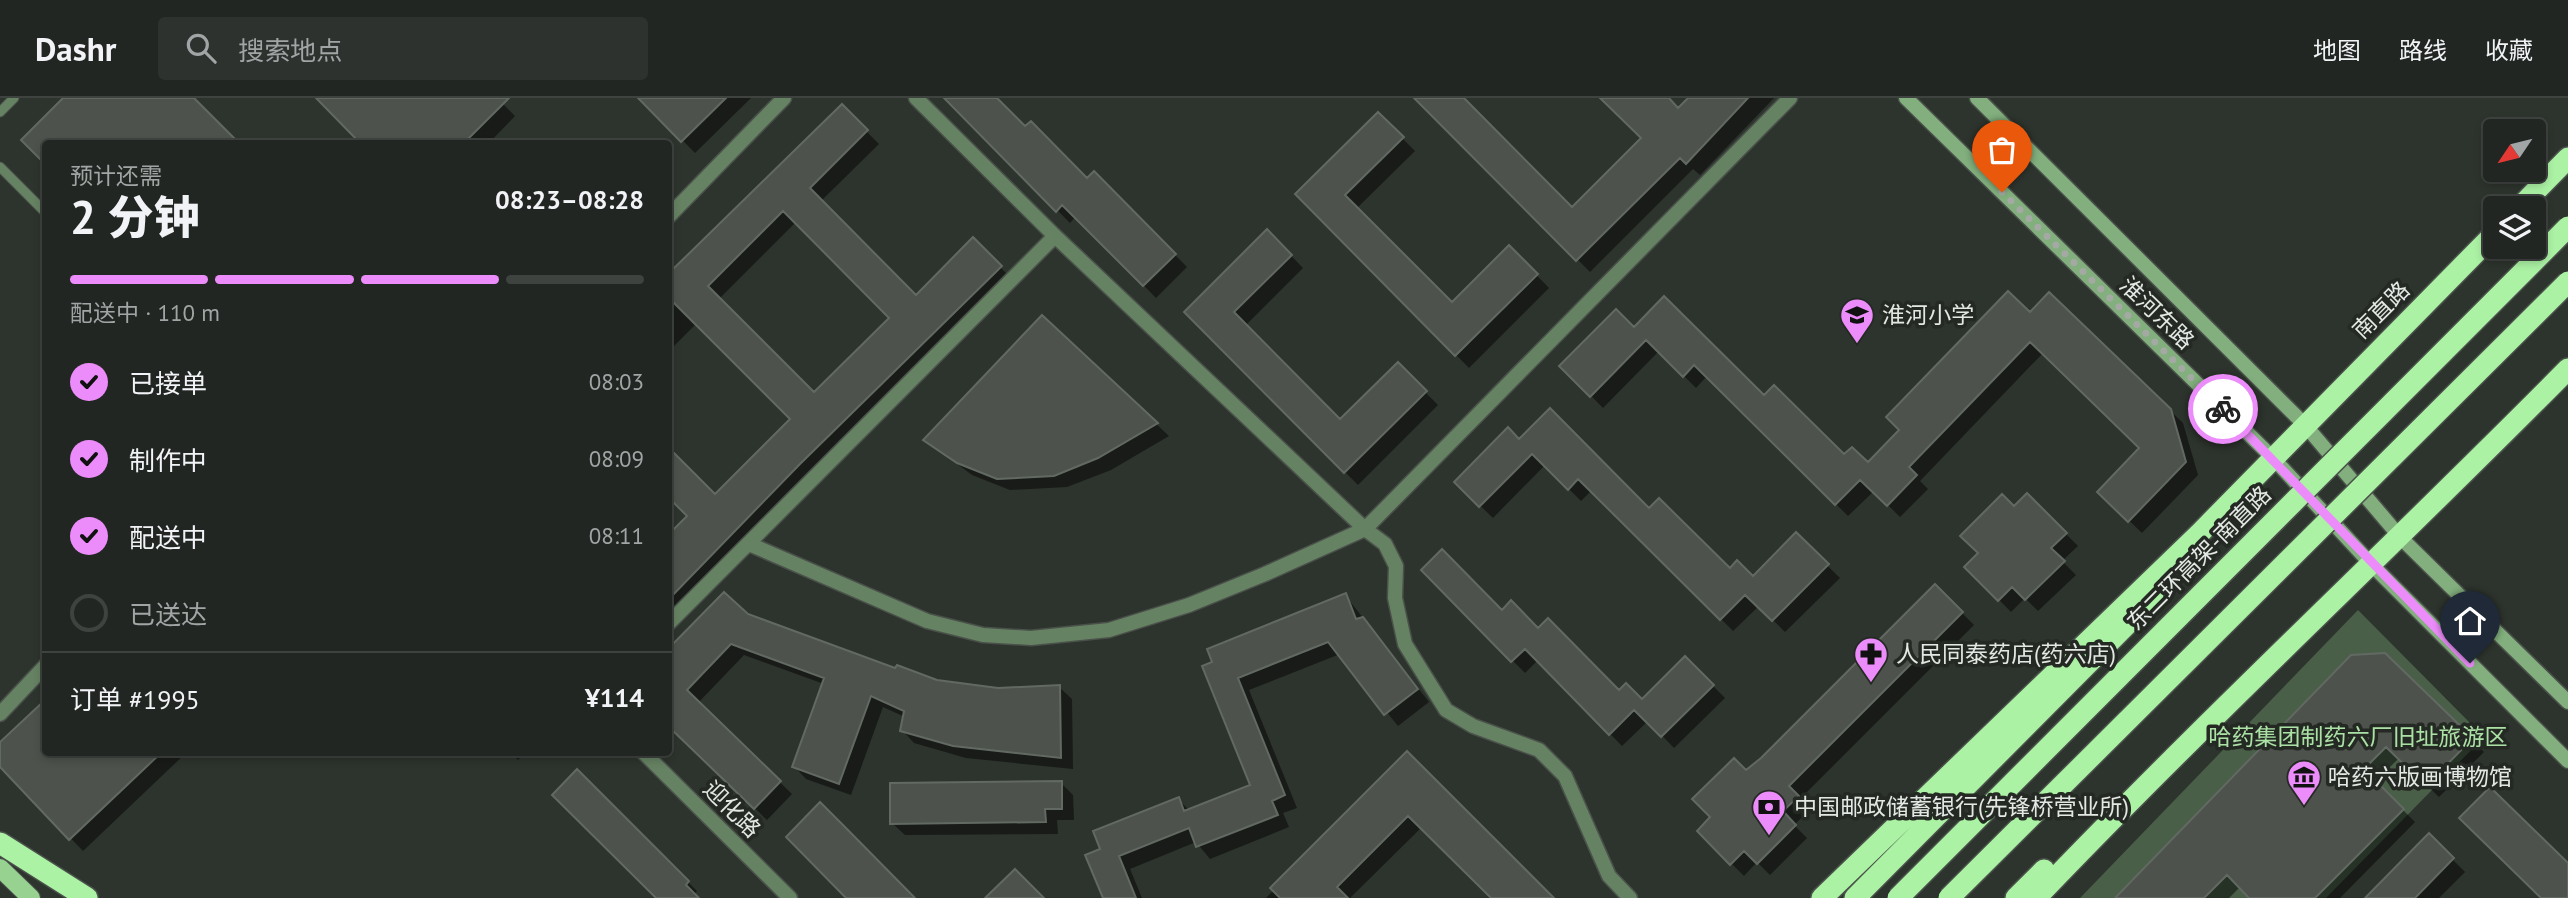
<!DOCTYPE html>
<html lang="zh">
<meta charset="utf-8">
<style>
:root{--surface:#222622;--page:#2e322f;--text:#f1f3f6;--muted:#a2a5a5;--line:#3f4340;--accent:#ec8cfa}
body{margin:0;font-family:"PT Sans","Noto Sans SC",sans-serif;background:var(--page);color:var(--text);height:100vh;display:flex;flex-direction:column;font-size:26px;white-space:nowrap}
*{box-sizing:border-box;margin:0}
p{font-size:23px;color:var(--muted)}
.icon{flex:none;width:38px;height:38px;fill:none;stroke:currentColor;stroke-width:2;stroke-linecap:round;stroke-linejoin:round}
.map{position:relative;flex:1;overflow:hidden}
.sheet{position:absolute;left:42px;top:42px;width:630px;height:616px;display:flex;flex-direction:column;background:var(--surface);border-radius:7px;box-shadow:0 4px 10px #0003,0 0 0 2px var(--line)}
.sheet>*{flex:none}
.needle{width:46px;rotate:235deg}
.tools{position:absolute;left:2483px;top:21px;display:grid;gap:14px}
.tools a{display:grid;place-items:center;width:63px;height:63px;border-radius:7px;background:var(--surface);box-shadow:0 4px 10px #0003,0 0 0 2px var(--line);font-size:35px}
.pin{position:absolute;display:grid;place-items:center;width:60px;height:60px;color:#fff;margin:-72px -30px;border-radius:50% 50% 50% 0;rotate:-45deg;box-shadow:0 0 7px #0007}
.pin .icon{rotate:45deg}
.courier{position:absolute;display:grid;place-items:center;width:70px;height:70px;margin:-35px;border:5px solid #ec8cfa;border-radius:50%;background:#fff;color:#222;box-shadow:0 2px 9px #0007}
.head em{font-style:normal;font-weight:800}
.head div{display:flex;flex-direction:column-reverse}
.head{display:flex;align-items:center;justify-content:space-between;height:119px;padding:0 28px}
h1{font-size:46px;font-weight:800;line-height:52px}
.bar{display:grid;grid-template-columns:repeat(4,1fr);gap:10px 7px;align-content:center;height:84px;padding:0 28px}
.bar i{height:9px;border-radius:5px;background:var(--line)}
.bar .on{background:var(--accent)}
.bar p{grid-column:span 4}
.line{display:flex;align-items:center;gap:18px;padding:0 28px;border-top:2px solid var(--line)}
.line div{flex:1}
ol{padding:0 28px;list-style:none}
li{display:flex;align-items:center;gap:21px;height:77px}
li p{margin-inline-start:auto}
li .icon{padding:7px;border-radius:50%;background:var(--accent);color:#111;stroke-width:4}
li:last-child{color:var(--muted)}
li i{width:38px;height:38px;border:4px solid var(--line);border-radius:50%}
header{display:flex;align-items:center;gap:42px;box-sizing:border-box;height:98px;padding:0 35px;background:var(--surface);border-bottom:2px solid var(--line)}
header strong{font-size:33px}
nav{display:flex;gap:38px;margin-inline-start:auto;font-size:24px}
.search{width:490px;height:63px;background:var(--page);display:flex;align-items:center;gap:18px;box-sizing:border-box;padding:0 24px;border-radius:7px;color:var(--muted);font-size:26px}
.map>svg:first-child{display:block}
.green{fill:#4a5f48}
.shadow{fill:#0007;fill-rule:evenodd}
.building{fill:#4d534c;stroke:#626962;stroke-width:2;fill-rule:evenodd}
.lines{fill:none;stroke-linecap:round;stroke-linejoin:round}
.lane-casing{stroke:#4a504a;stroke-width:11}
.street-casing{stroke:#4a504a;stroke-width:17}
.secondary-casing{stroke:#4a504a;stroke-width:17}
.primary-casing{stroke:#4a504a;stroke-width:20}
.highway-casing{stroke:#4a504a;stroke-width:24}
.lane{stroke:#658262;stroke-width:9}
.street{stroke:#658262;stroke-width:14}
.secondary{stroke:#82af7d;stroke-width:14}
.primary{stroke:#97d291;stroke-width:18}
.highway{stroke:#abf2a4;stroke-width:21}
.highway-bridge-casing{stroke:#4a504a;stroke-width:24;stroke-linecap:butt}
.highway-bridge{stroke:#abf2a4;stroke-width:21}
.done{stroke:#a4a9a4;stroke-width:7;stroke-dasharray:0 12.6}
.route{stroke:#ec8cfa;stroke-width:9}
.labels{text-anchor:middle;stroke-width:7;stroke-linejoin:round;paint-order:stroke}
.street-label{font-size:23px;fill:#e4e8e4;stroke:#242923}
.poi-label{font-size:23px;fill:#e4e8e4;stroke:#242923;text-anchor:start}
.park-label{font-size:23px;fill:#ace1a6;stroke:#242923}
</style>
<header>
<strong>Dashr</strong>
<div class="search"><svg class="icon" aria-label="search" viewBox="0 0 24 24"><circle cx="10" cy="10" r="6"/><path d="M15 15l6 6"/></svg>搜索地点</div>
<nav><a>地图</a><a>路线</a><a>收藏</a></nav>
</header>
<div class="map">
<svg width="2568" height="800" viewBox="0 0 2568 800">
<rect width="100%" height="100%" fill="#2d332d"/>
<path class="green" d="M2358 512 2484 639 2326 800H2080Z"/>
<path class="shadow" d="M319 0H497L515 18 488 46H364Z
M641 0H751L695 55Z
M946 0H995L1025 31 1087 82 1094 75 1187 169 1156 200 1076 118 1070 125Z
M1416 0H1462L1572 112 1644 40 1603 0H1666L1678 12 1690 0H1774L1700 77 1693 71 1590 174Z
M842 9 879 46 821 103 916 199 973 142 1013 182 668 527V440L792 321 697 225 668 254V178ZM796 124 891 220 814 297 719 201Z
M1378 16 1415 53 1356 111 1452 206 1509 149 1549 190 1469 270 1297 96Z
M1267 133 1303 170 1245 228 1340 324 1398 267 1438 307 1358 387 1186 214Z
M2049 196 2183 325 2198 377 2142 435 2100 394 2142 350 2043 255 1920 383 1928 391 1900 419 1874 393 1848 418 1707 278 1696 290 1659 253 1603 310 1562 268 1634 231 1764 299 1844 359 1868 366Z
M1042 219 1169 338 1111 372 1067 389 1010 392 972 377 925 342Z
M1519 343 1649 413 1730 473 1753 481 1796 437 1840 480 1785 534 1759 508 1733 533 1592 392 1581 403 1545 367 1493 420 1456 384Z
M2027 397 2078 448 2062 463 2076 477 2038 513 2025 500 2011 514 1967 469Z
M1423 472 1538 532 1619 595 1642 603 1685 560 1725 600 1674 650 1648 623 1622 648 1538 562 1525 575Z
M1935 488 1974 527 1800 701 1810 712 1794 727 1807 740 1770 777 1757 764 1744 778 1699 733 1746 674Z
M1345 497 1429 604 1398 628 1340 556 1249 592 1297 710 1283 715 1289 729 1210 761 1196 744 1130 771 1142 800H1105L1103 752 1178 701 1190 713 1253 687 1205 569Z
M747 517 896 572 936 584 998 591 1059 589 1072 601 1073 671 966 660 914 645 902 632 905 619 883 609 851 697 806 681 794 668 824 586 744 557 698 605 792 696 767 722 668 626V554Z
M2384 556 2484 654 2439 699 2399 660 2375 684 2415 724 2340 800H2251L2240 789 2229 800H2117Z
M0 647 46 654H187L83 753 0 667Z
M510 654H525L518 662Z
M1407 656 1422 729 1350 800H1266Z
M577 674 697 793 694 797Z
M1061 685 1073 697 1074 722H1057L1058 736 905 737 892 725Z
M2429 738 2465 774 2439 800H2367Z"/>
<path class="building" d="M63 0H194L240 46H46V67L21 42Z
M316 0H509L463 46H361Z
M638 0H726L681 44Z
M944 0H997L1025 28 1031 23 1087 80 1094 73 1176 156 1143 188 1062 107 1056 114Z
M1414 0H1464L1572 109 1641 40 1600 0H1669L1678 10 1688 0H1748L1686 66 1680 60 1576 163Z
M842 6 868 32 810 90 916 197 973 139 1002 168 800 366 668 502V437L687 418 668 399V349L715 396 790 321 668 199V176ZM783 113 889 220 814 294 708 188Z
M1378 14 1404 39 1345 97 1452 204 1509 147 1538 176 1455 258 1295 96Z
M1267 131 1292 157 1234 214 1340 321 1398 264 1427 293 1344 375 1184 214Z
M2008 193 2030 214 2049 194 2171 311 2186 364 2128 424 2097 394 2139 350 2030 244 1909 369 1917 377 1887 408 1860 382 1835 407 1694 267 1683 279 1646 242 1590 299 1559 268 1616 211 1634 229 1664 198 1764 297 1774 287 1844 356 1852 349 1868 364 1899 332 1886 319Z
M1042 217 1158 325 1098 360 1054 378 997 381 957 365 923 342Z
M1550 310 1649 410 1659 400 1730 470 1737 462 1753 478 1796 434 1829 466 1772 523 1745 497 1720 522 1578 381 1568 392 1532 356 1479 409 1454 384 1508 329 1519 341Z
M2027 395 2067 435 2051 450 2065 463 2025 502 2012 489 1998 503 1964 469 1978 455 1960 438 2002 396 2014 408Z
M1442 451 1502 512 1511 502 1538 530 1548 520 1619 592 1626 585 1642 601 1685 558 1714 587 1661 639 1634 612 1609 637 1525 551 1511 564 1421 472Z
M1935 486 1963 514 1789 688 1799 698 1783 713 1796 727 1757 766 1744 753 1730 767 1697 733 1710 719 1692 701 1734 660 1746 672 1761 660Z
M724 494 748 516 895 570 897 567 937 582 998 590 1060 587 1061 660 953 648 900 633 904 613 871 598 839 686 792 669 824 580 731 546 687 592 781 683 754 711 668 628V551Z
M1346 495 1356 521 1363 519 1418 591 1384 617 1328 544 1238 580 1285 697 1272 703 1278 717 1196 749 1189 730 1119 758 1136 800H1103L1085 757 1100 751 1093 733 1179 699 1184 713 1250 687 1202 568 1212 564 1207 551Z
M2385 555 2473 640 2426 688 2386 649 2364 671 2404 711 2315 800H2249L2227 777 2204 800H2115L2351 557Z
M46 601V654H162L69 742 0 669V644Z
M1407 653 1554 800H1491L1408 718 1337 789 1348 800H1280L1270 790Z
M577 671 689 783 686 787 699 800H656L552 697Z
M1062 683V711H1045L1046 724 890 726V685Z
M2490 689 2568 765V800H2541L2459 720Z
M820 704 842 726 915 800H846L786 739Z
M2429 735 2454 760 2415 800H2365Z
M1015 771 1044 800H985Z"/>
<g class="lines">
<g class="lane-casing">
<path id="lane" d="M0 14 14 0
M0 69 46 115"/>
</g>
<g class="street-casing">
<path id="street" d="M916 0 1055 138 1365 431 1385 446 1396 468 1395 500 1405 546 1446 612 1473 628 1539 652 1565 678 1609 778 1630 800
M668 119 784 0
M749 446 927 523 983 537 1031 540 1109 532 1189 507 1265 476 1365 431 1790 0
M668 526 1055 138
M0 616 46 567
M643 654 790 800"/>
</g>
<g class="secondary-casing">
<path id="secondary" d="M1906 0 2272 359 2372 467 2568 663
M1977 0 2305 327 2401 440 2568 604"/>
</g>
<g class="primary-casing">
<path id="primary" d="M0 770 31 800"/>
</g>
<g class="highway-casing">
<path id="highway" d="M2519 110 2568 60
M0 745 87 800
M1822 800 2199 436 2496 134
M1855 800 2153 500
M2016 800 2044 772
M2036 800C2209 619 2392 449 2568 271"/>
</g>
<use href="#lane" class="lane"/>
<use href="#street" class="street"/>
<use href="#secondary" class="secondary"/>
<use href="#primary" class="primary"/>
<use href="#highway" class="highway"/>
<g class="highway-bridge-casing">
<path id="highway-bridge" d="M1898 800 2568 129
M1949 800 2568 184"/>
</g>
<use href="#highway-bridge" class="highway-bridge"/>
</g>
<g class="lines">
<path class="done" d="M2002 94 2223 311"/>
<path class="route" d="M2223 311 2470 565"/>
</g>
<defs>
<g id="school-pin" transform="scale(1.75)"><path d="M0 17L-7.5 6A9.5 9.5 0 1 1 7.5 6Z" fill="#ec8cfa" stroke="#242923"/><path d="M0-5L7-2L0 1L-7-2ZM-4 1L0 2.5L4 1V4Q0 6-4 4Z" fill="#111"/></g>
<g id="pharmacy-pin" transform="scale(1.75)"><path d="M0 17L-7.5 6A9.5 9.5 0 1 1 7.5 6Z" fill="#ec8cfa" stroke="#242923"/><path d="M-2-6h4v4h4v4h-4v4h-4v-4h-4v-4h4Z" fill="#111"/></g>
<g id="museum-pin" transform="scale(1.75)"><path d="M0 17L-7.5 6A9.5 9.5 0 1 1 7.5 6Z" fill="#ec8cfa" stroke="#242923"/><path d="M0-6L6-3V-2H-6V-3ZM-5-1h2V3h-2ZM-1-1h2V3h-2ZM3-1h2V3H3ZM-6 4H6V6H-6Z" fill="#111"/></g>
<g id="bank-pin" transform="scale(1.75)"><path d="M0 17L-7.5 6A9.5 9.5 0 1 1 7.5 6Z" fill="#ec8cfa" stroke="#242923"/><path d="M-6-4H6V4H-6ZM0-2.3a2.3 2.3 0 1 0 0 4.6a2.3 2.3 0 1 0 0-4.6Z" fill="#111"/></g>
</defs>
<g fill-rule="evenodd">
<use href="#school-pin" x="1857" y="217"/>
<use href="#pharmacy-pin" x="1871" y="556"/>
<use href="#museum-pin" x="2304" y="679"/>
<use href="#bank-pin" x="1769" y="709"/>
</g>
<g class="labels">
<g class="street-label">
<text transform="translate(2381 212) rotate(-45)" y="8">南直路</text>
<text transform="translate(2157 215) rotate(44)" y="8">淮河东路</text>
<text transform="translate(2199 460) rotate(-45)" y="8">东二环高架-南直路</text>
<text transform="translate(732 711) rotate(45)" y="8">迎化路</text>
</g>
<g class="poi-label">
<text x="1882" y="225">淮河小学</text>
<text x="1896" y="564">人民同泰药店(药六店)</text>
<text x="2328" y="687">哈药六版画博物馆</text>
<text x="1794" y="717">中国邮政储蓄银行(先锋桥营业所)</text>
</g>
<g class="park-label">
<text x="2358" y="647">哈药集团制药六厂旧址旅游区</text>
</g>
</g>
</svg>
<div class="tools">
<a><svg class="needle" viewBox="-14 -14 28 28"><path d="M0-13l5 13h-10z" fill="#e53935"/><path d="M0 13l5-13h-10z" fill="#a2a5a5"/></svg></a>
<a><svg class="icon" aria-label="layers" viewBox="0 0 24 24"><path d="M12 4l9 5-9 5-9-5zM3 14l9 5 9-5"/></svg></a>
</div>
<div class="pin" style="left:2002px;top:94px;background:#ea580c"><svg class="icon" aria-label="bag" viewBox="0 0 24 24"><path d="M5 8h14l-1 12H6zM9 8a3 3 0 0 1 6 0"/></svg></div>
<div class="pin" style="left:2470px;top:565px;background:#1f2937"><svg class="icon" aria-label="home" viewBox="0 0 24 24"><path d="M3 11l9-7 9 7M6 9v11h12V9"/></svg></div>
<div class="courier" style="left:2223px;top:311px"><svg class="icon" aria-label="bike" viewBox="0 0 24 24"><circle cx="6" cy="16" r="4"/><circle cx="18" cy="16" r="4"/><path d="M6 16l4-8h5l3 8M10 8l3 8H6M13 5h3"/></svg></div>
<section class="sheet">
<div class="head"><div><h1>2 分钟</h1><p>预计还需</p></div><em>08:23–08:28</em></div>
<div class="bar"><i class="on"></i><i class="on"></i><i class="on"></i><i></i><p>配送中 · 110 m</p></div>
<ol>
<li><svg class="icon" aria-label="check" viewBox="0 0 24 24"><path d="M5 12l5 5 9-10"/></svg>已接单<p>08:03</p></li>
<li><svg class="icon" aria-label="check" viewBox="0 0 24 24"><path d="M5 12l5 5 9-10"/></svg>制作中<p>08:09</p></li>
<li><svg class="icon" aria-label="check" viewBox="0 0 24 24"><path d="M5 12l5 5 9-10"/></svg>配送中<p>08:11</p></li>
<li><i></i>已送达</li>
</ol>
<div class="line" style="height:91px"><div>订单 #1995</div><b>¥114</b></div>
</section>
</div>
